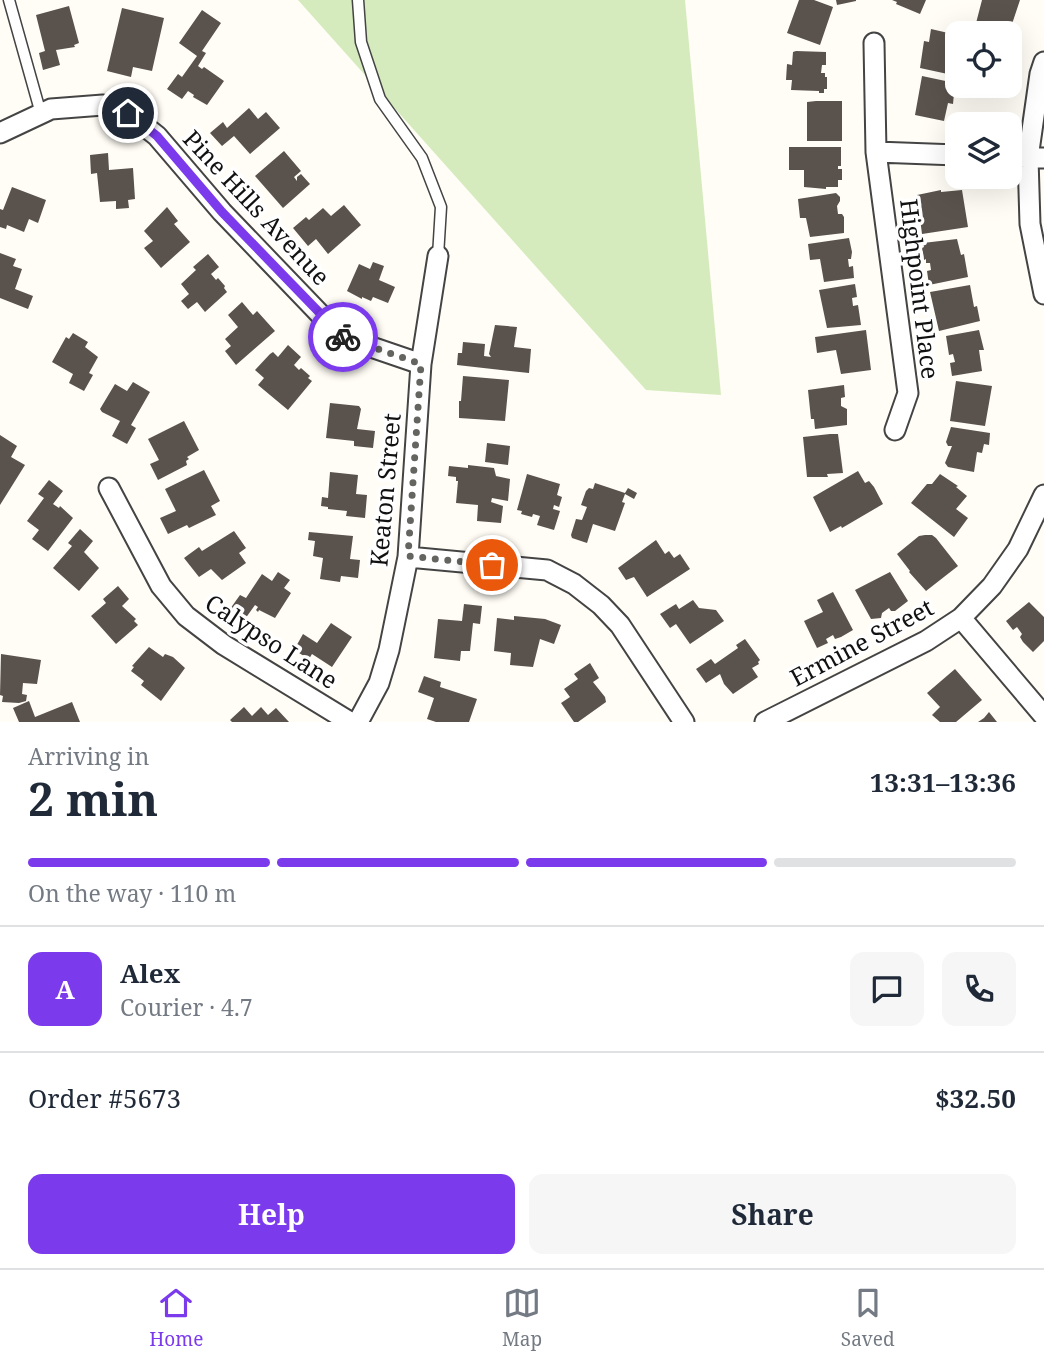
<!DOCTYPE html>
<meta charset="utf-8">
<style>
:root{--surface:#fff;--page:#f6f6f7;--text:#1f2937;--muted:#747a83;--line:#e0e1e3;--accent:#7c3aed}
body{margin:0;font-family:"Noto Serif",serif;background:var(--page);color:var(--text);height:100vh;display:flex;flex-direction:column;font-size:26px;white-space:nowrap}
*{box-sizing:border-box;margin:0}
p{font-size:23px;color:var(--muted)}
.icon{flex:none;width:38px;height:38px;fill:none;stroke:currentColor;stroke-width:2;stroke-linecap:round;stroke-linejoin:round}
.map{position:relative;height:722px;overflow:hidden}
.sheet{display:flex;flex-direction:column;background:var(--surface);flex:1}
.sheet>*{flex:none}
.controls{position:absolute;left:945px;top:21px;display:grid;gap:14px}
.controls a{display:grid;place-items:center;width:77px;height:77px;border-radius:14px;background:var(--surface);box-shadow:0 7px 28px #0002;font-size:35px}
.pin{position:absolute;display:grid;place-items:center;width:60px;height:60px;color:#fff;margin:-30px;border:4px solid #fff;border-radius:50%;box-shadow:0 2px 7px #0007}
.courier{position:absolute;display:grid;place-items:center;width:70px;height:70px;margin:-35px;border:5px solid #7c3aed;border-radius:50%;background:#fff;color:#222;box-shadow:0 2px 9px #0007}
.headline em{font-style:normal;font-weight:700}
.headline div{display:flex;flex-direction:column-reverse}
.headline{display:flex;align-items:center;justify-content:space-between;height:119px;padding:0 28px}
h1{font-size:46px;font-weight:700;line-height:52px}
.bar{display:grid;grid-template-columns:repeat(4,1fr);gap:10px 7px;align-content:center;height:84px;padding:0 28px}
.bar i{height:9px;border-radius:5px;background:var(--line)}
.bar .selected{background:var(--accent)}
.bar p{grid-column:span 4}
.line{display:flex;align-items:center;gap:18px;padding:0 28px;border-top:2px solid var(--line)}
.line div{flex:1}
.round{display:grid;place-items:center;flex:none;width:74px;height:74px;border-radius:14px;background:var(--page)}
.primary-button{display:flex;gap:14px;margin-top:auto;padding:14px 28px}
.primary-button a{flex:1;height:80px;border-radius:14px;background:var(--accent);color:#fff;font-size:28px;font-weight:700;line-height:80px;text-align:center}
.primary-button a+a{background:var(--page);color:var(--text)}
.menu{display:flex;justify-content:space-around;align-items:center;height:98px;border-top:2px solid var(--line);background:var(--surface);font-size:19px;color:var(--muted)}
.menu a{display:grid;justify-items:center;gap:4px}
.menu .selected{color:var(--accent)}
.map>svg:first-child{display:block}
.green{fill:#d5ebbd}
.building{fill:#5a524d}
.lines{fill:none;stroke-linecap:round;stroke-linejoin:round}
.lane-casing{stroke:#444;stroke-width:13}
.street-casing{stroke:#444;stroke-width:23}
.lane{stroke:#fff;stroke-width:10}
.street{stroke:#fff;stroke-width:19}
.done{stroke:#646461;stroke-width:7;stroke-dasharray:0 12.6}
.route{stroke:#7c3aed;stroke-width:9}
.labels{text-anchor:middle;stroke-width:7;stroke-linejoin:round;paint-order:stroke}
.street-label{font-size:24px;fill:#111;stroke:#fff}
</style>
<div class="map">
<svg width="1044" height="722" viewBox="0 0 1044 722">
<rect width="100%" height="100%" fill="#fffdf5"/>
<path class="green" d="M298 0H685L721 395 646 390Z"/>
<path class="building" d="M799 0H814L833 7 820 45 787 33Z
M836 0H856V1L837 5Z
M892 0H926L920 14 896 4 897 2Z
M982 0H1020L1009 33H992L975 27Z
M69 6 79 43 74 45 75 47 56 50 60 65 43 70 39 53 45 51 36 15Z
M122 8 164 18 152 71 133 67 131 77 107 71Z
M202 10 221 23 202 51 206 53 198 66 202 69 204 67 224 81 207 105 193 97 194 95 188 91 182 99 167 89 178 74 182 77 197 56 179 43Z
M931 29 957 35V76L920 68 924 41 929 42Z
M796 51 826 52V65H822L821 73H825V77H827V89H824V93H819V91L791 90 792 80H786L787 64 792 65 793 52Z
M922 76 955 83 953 104 948 103 944 121 915 115Z
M816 101H842V141H807V102Z
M249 108 258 119 266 112 280 128 250 154 234 136 222 146 210 133 223 122 227 128Z
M789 147H841V166H838V169H842V180H838V187H826V189L804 187V170H789Z
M284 151 301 171 294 177 297 181V177L301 174 310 184 283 208 255 176Z
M108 153 109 170 133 168 135 199 128 200 129 208 116 209V201L100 202 97 173 91 174 90 155Z
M12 187 46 200 38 223 29 219 24 232 7 225 6 229 0 227V209L3 210Z
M941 190V192L962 190 968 227 922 234 917 195Z
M836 193 840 197V201L837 206 838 214H842L844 217V233L810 237 806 218H800L798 199Z
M344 205 361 225 328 254 316 239 308 246 293 228 306 217 309 220 323 208 331 216Z
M167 207 178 221 174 224 190 242 161 268 144 248 153 241 144 231Z
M849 238 852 252 851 259H848L849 267 853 266 854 278 824 282 820 259 810 260 808 244Z
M957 239 961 255 964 254 968 277 929 285 927 271 931 270 930 263H926V259L924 260 922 248 924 247 923 243Z
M0 253 16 259 13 266 22 269 15 289 33 296 28 309 0 298Z
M208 254 219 267 211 274 216 280 218 278 225 286 224 288 227 292 205 312 197 302 188 309 181 301 189 294 181 284 196 270 193 267Z
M373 262 384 266 379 280 395 287 388 303 373 297 371 301 362 297V299L347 291 359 264 370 269Z
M855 284 857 297 852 298 853 306 858 305 861 325 827 328 819 290Z
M970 285 974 307 977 306 980 321 939 331 930 292Z
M242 302 253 315 257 311 275 331 236 365 225 351 231 346 225 339 238 327 228 315Z
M495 325 517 327 514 347 531 349 529 373 457 365 458 353H462L463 342 485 344 484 356 491 357 489 354Z
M866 330 871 370 841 374 836 350 817 353 815 337Z
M979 330 984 350H979L982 371 952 376 950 363 955 362 953 354 949 355 946 336Z
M73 333 88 342 85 347 98 357 89 373 93 375 84 391 69 383 73 374 52 362 66 337 69 339Z
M288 345 301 357 294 365 299 370 301 368 310 376 308 378 312 381 288 410 258 385 264 378 255 370 270 354 273 352 278 357Z
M463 376 509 380 505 421 459 418V401H461Z
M956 381 992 386 985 426 950 421Z
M133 382 150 392 131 425 136 428 127 444 112 436 120 421 102 412 100 409 115 384 127 391Z
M844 385 845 397 841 398V406L847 409V425L815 429 814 419H811L808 390Z
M330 403 359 406 361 409 357 429 375 431 373 448 354 446V441L326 438Z
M184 421 199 450 187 457 189 459 186 461 187 465 158 480 150 464 159 460 148 439Z
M951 427 990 433 989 445 984 444 982 453 977 452 974 472 948 467 945 463 952 446H948L946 442Z
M830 434H838L843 473 827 474 828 477H807L803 437Z
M0 435 17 446 11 457 25 465 0 505Z
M487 443 510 446 508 465 485 462Z
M468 465 494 468 496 476 510 479 508 501 492 498 491 502 503 506 501 523 477 521 478 505 456 503 458 481H456V477L448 476 449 466 468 468Z
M204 470 220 501 211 506 216 515 189 528 187 525 168 534 160 518 176 511 165 489Z
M858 471 865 483 869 481 874 487 883 504 842 528 841 526 830 532 813 497Z
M330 472 358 475 356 494 367 495 365 518 346 516 347 511 328 509V507L321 506 322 497 328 498Z
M527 474 560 484 557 495 562 497 559 507 554 505 553 509 560 511 554 530 537 525 540 516 533 514 532 517 521 514 522 511 517 510Z
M940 474 958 486 956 487 967 496 956 509 968 518 954 537 911 503 927 484H932Z
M49 480 63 491 53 504 59 508 60 506 73 518 48 551 32 539 39 530 27 521 44 498 38 494Z
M595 483 625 493 628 488 637 493 634 499 625 494 622 502 625 503 615 531 593 524 587 543 572 538 571 535 576 519 582 520 587 507 581 505 586 491 589 488 593 489Z
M80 529 93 541 84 552 99 568 79 591 53 568 72 546 68 543Z
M234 531 246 548 239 553 246 563 222 580 211 569 199 577 184 558 199 547 202 551Z
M309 532 353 536 350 559 360 560 358 578 341 576 340 582 320 579 323 558 313 556 315 541 308 540Z
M925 535H932L936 538 958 566 926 591 909 572 910 571 897 554 919 536Z
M656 540 665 554 669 551 674 558 680 554 690 569 647 597 634 577 626 580 618 568Z
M278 572 290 580 284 588 291 593 275 618 259 610 258 612 256 610 258 607 255 605 245 619 230 609 240 595 246 598 262 574 272 581Z
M890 572 908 601 895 611H891L889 608 882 613 881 618 871 619 855 590Z
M118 586 129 599 122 606 136 619 134 621 138 625 116 644 91 616 106 603 103 599Z
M833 592 853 630 841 637 835 639 833 635 826 639 828 643 817 648 804 621 823 612 817 600Z
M693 600 699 608 716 610 724 621 690 644 676 624 670 628 660 614 676 604 679 609Z
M1029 602 1044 617V641L1033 652 1023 642 1020 637 1022 634 1017 627 1013 630 1006 621Z
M464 604 482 606 480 624 473 623 470 651H461L460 661 434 658 438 619 462 621Z
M514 616 545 619 561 625 554 644 540 639 533 667 510 665 511 653 494 651 497 618 514 620Z
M331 623 352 637 332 667 312 654 309 659 294 650 303 634 317 643Z
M745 639 760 660 758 662 759 664 752 668 758 677 733 694 724 684 720 674 706 683 696 669 711 659 715 664 738 648 736 645Z
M149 647 163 657 165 654 173 657 185 668 161 701 141 685 144 681 131 671 134 667 132 666Z
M1 654 41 660 37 684 23 683 22 694 27 695 26 701 19 703 2 702 3 696 0 695Z
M590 663 599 678 593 682 605 697 606 702 578 722H574L561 703 570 697 564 689 578 679 574 674Z
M955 669 982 700 956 722H940L932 715 940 707 927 693Z
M424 676 441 682 440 687 477 699 469 722H436L427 719 434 698 418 692Z
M29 701 35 717 72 702 80 722H19L13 708Z
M244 707 252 716 261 707 268 715 276 708 289 722H232L230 720Z
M989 712 997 722H978L984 718Z"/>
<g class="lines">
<g class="lane-casing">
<path id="lane" d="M9 0 41 114
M358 0 361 42 380 99 422 158 441 207 438 256"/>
</g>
<g class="street-casing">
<path id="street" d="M874 43 876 152 908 393 895 430
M1044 62 1040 74 1028 158 1030 224 1044 294
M0 133 51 109 103 105 128 113 157 136 222 212 342 337 421 364
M876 152 957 155
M1010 157 1044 158
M109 488 161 586 186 616 224 645 350 722
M408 557 547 570 574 584 601 605 620 625 684 722
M961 618 1044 716
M358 722 379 683 389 650 408 557 421 364 438 256
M765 722 926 641 961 618 992 586 1018 549 1044 495"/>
</g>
<use href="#lane" class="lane"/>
<use href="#street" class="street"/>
</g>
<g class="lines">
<path class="done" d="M343 337 421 364 408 556 492 565"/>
<path class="route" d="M128 113 157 136 222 212 343 337"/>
</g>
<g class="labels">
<g class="street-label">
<text transform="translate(256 208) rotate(47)" y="8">Pine Hills Avenue</text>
<text transform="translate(919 289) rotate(83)" y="8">Highpoint Place</text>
<text transform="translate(386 490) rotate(-85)" y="8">Keaton Street</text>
<text transform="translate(271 642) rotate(33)" y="8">Calypso Lane</text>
<text transform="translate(862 643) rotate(-28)" y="8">Ermine Street</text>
</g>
</g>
</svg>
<div class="controls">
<a><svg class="icon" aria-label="locate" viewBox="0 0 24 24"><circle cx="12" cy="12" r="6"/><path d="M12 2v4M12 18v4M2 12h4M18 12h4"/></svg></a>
<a><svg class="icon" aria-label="layers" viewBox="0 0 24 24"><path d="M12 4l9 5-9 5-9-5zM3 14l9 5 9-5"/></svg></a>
</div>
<div class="pin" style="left:492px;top:565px;background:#ea580c"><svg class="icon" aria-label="bag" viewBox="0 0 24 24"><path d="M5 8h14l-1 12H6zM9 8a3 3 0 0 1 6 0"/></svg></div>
<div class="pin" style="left:128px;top:113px;background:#1f2937"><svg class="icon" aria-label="home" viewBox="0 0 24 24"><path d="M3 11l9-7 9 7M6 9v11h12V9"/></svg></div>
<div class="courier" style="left:343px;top:337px"><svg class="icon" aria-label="bike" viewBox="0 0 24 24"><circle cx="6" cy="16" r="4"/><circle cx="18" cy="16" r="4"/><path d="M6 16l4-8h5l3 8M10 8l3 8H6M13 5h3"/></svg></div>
</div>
<section class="sheet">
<div class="headline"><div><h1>2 min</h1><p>Arriving in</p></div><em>13:31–13:36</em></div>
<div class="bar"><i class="selected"></i><i class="selected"></i><i class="selected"></i><i></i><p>On the way · 110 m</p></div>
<div class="line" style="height:126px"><b class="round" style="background:var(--accent);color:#fff">A</b><div><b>Alex</b><p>Courier · 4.7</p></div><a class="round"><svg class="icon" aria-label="chat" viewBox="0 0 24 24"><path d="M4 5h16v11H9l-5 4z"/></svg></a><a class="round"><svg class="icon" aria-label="phone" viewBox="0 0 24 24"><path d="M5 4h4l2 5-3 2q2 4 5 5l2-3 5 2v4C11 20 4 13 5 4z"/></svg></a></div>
<div class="line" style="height:91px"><div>Order #5673</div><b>$32.50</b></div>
<div class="primary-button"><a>Help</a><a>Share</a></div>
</section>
<nav class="menu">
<a class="selected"><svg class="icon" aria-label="home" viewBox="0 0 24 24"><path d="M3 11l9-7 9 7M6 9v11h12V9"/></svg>Home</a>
<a><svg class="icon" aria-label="map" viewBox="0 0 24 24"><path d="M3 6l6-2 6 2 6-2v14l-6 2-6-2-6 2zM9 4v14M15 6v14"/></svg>Map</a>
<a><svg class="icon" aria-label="saved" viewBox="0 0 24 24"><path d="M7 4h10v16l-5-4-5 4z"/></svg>Saved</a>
</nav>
